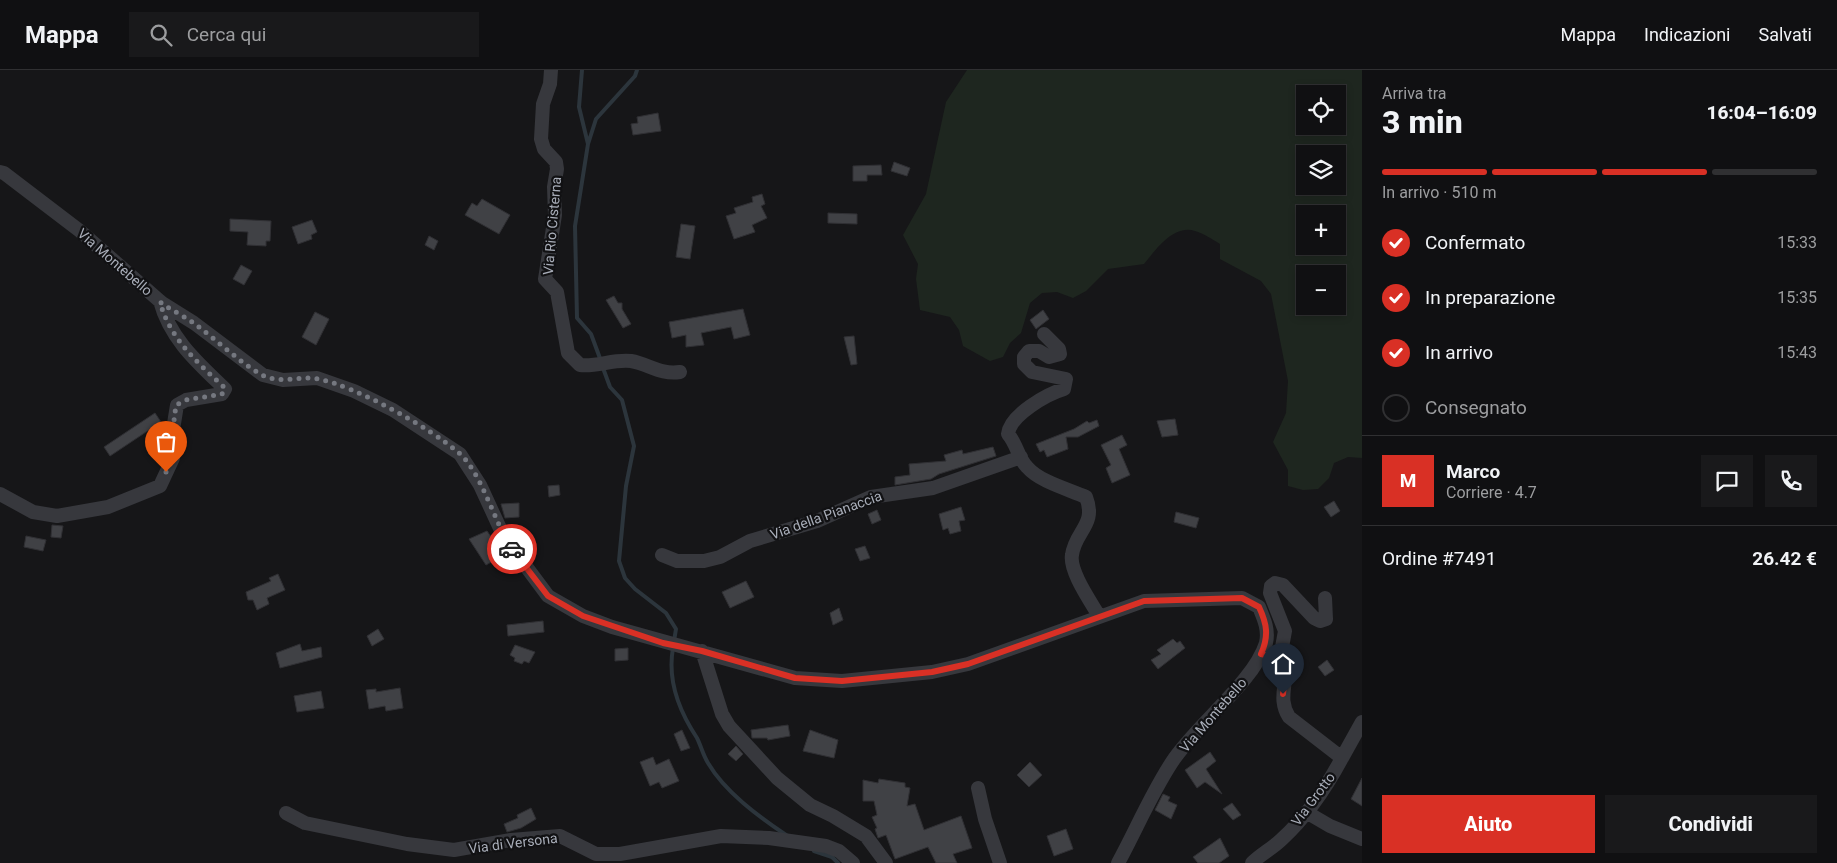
<!DOCTYPE html>
<html lang="it">
<meta charset="utf-8">
<style>
:root{--surface:#101012;--page:#19191b;--text:#f1f3f6;--muted:#9c9d9f;--line:#303032;--accent:#d93025}
body{margin:0;font-family:Roboto,sans-serif;background:var(--page);color:var(--text);height:100vh;display:flex;flex-direction:column;font-size:19px;white-space:nowrap}
*{box-sizing:border-box;margin:0}
p{font-size:16px;color:var(--muted)}
.icon{flex:none;width:28px;height:28px;fill:none;stroke:currentColor;stroke-width:2;stroke-linecap:round;stroke-linejoin:round}
.map{position:relative;flex:1;overflow:hidden}
.drawer{display:flex;flex-direction:column;background:var(--surface);width:475px}
.drawer>*{flex:none}
.tools{position:absolute;left:1296px;top:15px;display:grid;gap:10px}
.tools a{display:grid;place-items:center;width:50px;height:50px;border-radius:0px;background:var(--surface);box-shadow:0 2px 8px #0003,0 0 0 1px var(--line);font-size:25px}
.pin{position:absolute;display:grid;place-items:center;width:42px;height:42px;color:#fff;margin:-51px -21px;border-radius:50% 50% 50% 0;rotate:-45deg;box-shadow:0 0 5px #0007}
.pin .icon{rotate:45deg}
.courier{position:absolute;display:grid;place-items:center;width:50px;height:50px;margin:-25px;border:4px solid #d93025;border-radius:50%;background:#fff;color:#222;box-shadow:0 1px 6px #0007}
.overview em{font-style:normal;font-weight:800}
.overview div{display:flex;flex-direction:column-reverse}
.overview{display:flex;align-items:center;justify-content:space-between;height:85px;padding:0 20px}
h1{font-size:32px;font-weight:800;line-height:38px}
.bar{display:grid;grid-template-columns:repeat(4,1fr);gap:8px 5px;align-content:center;height:60px;padding:0 20px}
.bar i{height:6px;border-radius:4px;background:var(--line)}
.bar .active{background:var(--accent)}
.bar p{grid-column:span 4}
.line{display:flex;align-items:center;gap:12px;padding:0 20px;border-top:1px solid var(--line)}
.line div{flex:1}
.round{display:grid;place-items:center;flex:none;width:52px;height:52px;border-radius:0px;background:var(--page)}
ol{padding:0 20px;list-style:none}
li{display:flex;align-items:center;gap:15px;height:55px}
li p{margin-inline-start:auto}
li .icon{padding:5px;border-radius:50%;background:var(--accent);color:#fff;stroke-width:4}
li:last-child{color:var(--muted)}
li i{width:28px;height:28px;border:2px solid var(--line);border-radius:50%}
.cta{display:flex;gap:10px;margin-top:auto;padding:10px 20px}
.cta a{flex:1;height:58px;border-radius:0px;background:var(--accent);color:#fff;font-size:20px;font-weight:800;line-height:58px;text-align:center}
.cta a+a{background:var(--page);color:var(--text)}
header{display:flex;align-items:center;gap:30px;box-sizing:border-box;height:70px;padding:0 25px;background:var(--surface);border-bottom:1px solid var(--line)}
header strong{font-size:24px}
nav{display:flex;gap:28px;margin-inline-start:auto;font-size:18px}
.search{width:350px;height:45px;background:var(--page);display:flex;align-items:center;gap:12px;box-sizing:border-box;padding:0 18px;border-radius:0px;color:var(--muted);font-size:19px}
main{display:flex;flex:1;min-height:0}
.map>svg:first-child{display:block}
.green{fill:#1e261f;fill-rule:evenodd}
.lines{fill:none;stroke-linecap:round;stroke-linejoin:round}
.stream{stroke:#2c353c;stroke-width:4}
.building{fill:#404145;stroke:#303034}
.minor{stroke:#37383d;stroke-width:14}
.done{stroke:#757880;stroke-width:5;stroke-dasharray:0 9}
.route{stroke:#d93025;stroke-width:6}
.labels{text-anchor:middle;stroke-width:4.5;stroke-linejoin:round;paint-order:stroke}
.street-label{font-size:14px;fill:#a8adb8;stroke:#111113}
</style>
<header>
<strong>Mappa</strong>
<div class="search"><svg class="icon" aria-label="search" viewBox="0 0 24 24"><circle cx="10" cy="10" r="6"/><path d="M15 15l6 6"/></svg>Cerca qui</div>
<nav><a>Mappa</a><a>Indicazioni</a><a>Salvati</a></nav>
</header>
<main>
<div class="map">
<svg width="1362" height="793" viewBox="0 0 1362 793">
<rect width="100%" height="100%" fill="#161618"/>
<path class="green" d="M967 0H1362V388L1348 387 1334 393 1329 408 1318 419 1303 420 1288 416V400L1273 372 1286 343 1288 311 1271 224 1261 211 1220 189V174C1212 169 1203 163 1195 161 1173 154 1155 181 1144 194L1108 199 1086 221 1073 228 1057 222 1042 223 1030 233 1021 263 1010 273 1003 287 990 291 963 276 959 260 950 247 920 240 916 209 918 194 903 165 926 124 946 32ZM1305 24H1338V56H1305ZM1305 84H1338V116H1305ZM1305 144H1338V176H1305ZM1305 204H1338V236H1305Z"/>
<g class="lines">
<path class="stream" d="M582 0 579 37 588 74
M601 291 591 264 577 248 575 156 588 74 596 49 635 6 637 0
M603 298 610 317 622 330 634 376 626 416 619 491 625 508 635 519 666 543 676 559 674 571
M673 578C667 611 679 641 697 668 701 676 703 685 708 693 725 722 758 746 786 765
M814 781 832 787 838 793"/>
</g>
<path class="building" d="M658 43 661 61 633 65 631 54 638 53 637 47Z
M894 92 910 98 907 106 891 101Z
M881 95 882 105H867V111H853V96Z
M762 124 765 134 761 136 767 148 752 155 755 162 734 169 726 146 736 143 734 138 753 132 752 127Z
M482 129 510 145 499 164 465 145 472 133 477 136Z
M828 143 857 144V154L828 153Z
M230 149 271 151 270 171H266V176L247 175 248 162 230 161Z
M312 150 317 162 311 165 312 169 298 174 292 157Z
M681 154 695 156 690 189 676 187Z
M429 166 438 171 434 180 425 175Z
M241 195 252 201 244 215 233 209Z
M614 226 618 233H622V239L631 254 623 258 606 230Z
M743 239 750 265 734 269 731 257 701 263 704 275 686 277V265L672 268 669 252Z
M1043 240 1049 249 1036 259 1030 250Z
M315 242 329 249 316 275 302 267Z
M854 266 857 294 851 295 844 267Z
M155 343 161 352 110 386 104 377Z
M1175 349 1178 365 1162 367 1157 351Z
M1097 350 1099 356 1078 367H1066L1068 379 1047 387 1044 380 1040 382 1036 374 1074 359 1087 351 1089 353Z
M1122 365 1127 375 1119 379 1130 405 1112 413 1106 398 1111 395 1101 375Z
M993 377 996 386 939 404 931 409 895 415V407L910 405 909 394 946 391 944 385 962 380 963 384Z
M559 415 560 425 549 427 548 416Z
M1334 431 1340 441 1331 447 1324 437Z
M519 433V447L505 448 501 434Z
M961 437 965 450 959 451 961 461 950 464 948 458 943 460 939 444Z
M877 440 881 450 872 454 868 444Z
M1176 442 1199 448 1196 458 1174 452Z
M52 455 63 456 61 468 51 467Z
M487 461 504 485 486 495 469 469Z
M26 466 46 470 43 481 24 477Z
M865 476 870 488 860 491 855 479Z
M278 504 285 520 267 528 269 534 257 540 253 530H248L246 522 271 511 269 508Z
M746 511 754 527 730 538 722 522Z
M839 538 843 550 833 555 830 543Z
M543 551 544 562 508 566 507 555Z
M378 559 384 569 372 576 367 566Z
M1173 569 1177 573 1180 571 1185 578 1158 599 1151 590 1161 584 1157 580Z
M300 574 302 581 321 577 322 587 280 598 276 583Z
M515 575 535 582 529 593 524 591 522 594 514 591 515 588 510 585Z
M628 578V590L615 591V579Z
M1327 590 1334 600 1325 606 1318 597Z
M400 618 403 638 386 641 385 636 369 639 366 620 376 619V622Z
M321 621 324 638 297 642 294 626Z
M788 655 790 666 768 670 767 668H752L751 660Z
M682 660 690 678 681 681 674 664Z
M810 660 838 670 834 688 803 681Z
M736 676 743 684 736 691 728 684Z
M1210 682 1216 691 1206 699 1222 724 1205 712 1197 718 1185 700Z
M653 687 656 695 669 689 679 711 662 718 659 712 650 716 640 692Z
M1030 692 1042 705 1029 717 1017 705Z
M1362 708V736L1351 729Z
M879 709 905 713V717L910 718 907 736 915 734 924 760 961 746 972 778 953 784 957 793H936L928 777 895 789 886 765 878 768 875 759 877 758 872 747 877 745 874 731H863V710L878 713Z
M1163 724 1170 727 1168 731 1177 735 1171 749 1155 740Z
M1232 733 1241 745 1233 750 1223 739Z
M531 738 536 749 521 758 507 762 504 754 518 748 517 745Z
M1066 759 1073 779 1054 786 1047 766Z
M1220 768 1229 786 1219 793H1198L1193 787Z"/>
<g class="lines">
<path class="minor" d="M551 0 550 14 543 34 541 69 544 79 556 92 557 99 554 117 555 145 545 209 557 222 568 283 580 295C597 297 613 289 631 291 649 294 660 305 680 302
M0 102 4 103 80 161 162 233 194 253 263 305 283 310 317 308 354 321 393 340 460 384 480 415 504 467 548 526 583 546 612 557 795 608 842 611 932 602 968 594 1144 531 1242 528 1259 537C1264 549 1269 560 1266 573 1254 612 1195 656 1172 692 1151 724 1136 760 1118 793
M1044 264 1059 279 1060 284 1049 287 1039 281H1029L1024 287V294L1032 302 1066 309 1064 319C1047 324 1010 345 1008 364 1017 374 1018 388 1027 397 1040 412 1068 419 1086 427 1097 455 1075 461 1072 485 1069 501 1091 532 1099 546
M0 424 33 442 57 446 108 437 160 416 173 388 172 366 177 335 186 330 222 324 225 319C198 293 170 269 160 231
M662 485 677 491H704L720 487 750 471 817 451 871 427 933 418 1021 387
M702 581 722 644 729 656 777 708 810 735 833 746 866 766 886 793
M1272 586 1280 588 1285 561 1270 523 1271 516 1275 513 1283 515 1314 548 1320 551 1326 549 1325 528
M1342 688 1362 652
M978 718 985 749 1000 793
M1306 742 1330 756 1362 769
M286 743 305 753 407 774 454 780 511 770 560 766 596 784H620L721 766 769 768 826 776 839 781 853 793
M1252 793C1261 784 1273 778 1282 769 1306 747 1327 716 1342 688L1289 647C1275 625 1293 608 1280 588"/>
</g>
<g class="lines">
<path class="done" d="M166 402 173 388 172 366 176 335 186 330 222 324 225 318C198 293 170 269 160 232 171 240 184 246 195 254 217 270 239 292 262 305 281 315 300 305 318 309 356 316 430 358 459 383 482 403 494 452 512 479"/>
<path class="route" d="M512 479 548 526 583 546 663 573 702 581 795 608 842 611 932 602 968 594 1144 531 1242 528 1259 537C1267 554 1269 566 1261 584L1280 588 1286 598 1283 624"/>
</g>
<g class="labels">
<g class="street-label">
<text transform="translate(552 156) rotate(-85)" y="5">Via Rio Cisterna</text>
<text transform="translate(115 192) rotate(41)" y="5">Via Montebello</text>
<text transform="translate(826 445) rotate(-20)" y="5">Via della Pianaccia</text>
<text transform="translate(1213 645) rotate(-49)" y="5">Via Montebello</text>
<text transform="translate(1313 729) rotate(-53)" y="5">Via Grotto</text>
<text transform="translate(513 773) rotate(-7)" y="5">Via di Versona</text>
</g>
</g>
</svg>
<div class="tools">
<a><svg class="icon" aria-label="locate" viewBox="0 0 24 24"><circle cx="12" cy="12" r="6"/><path d="M12 2v4M12 18v4M2 12h4M18 12h4"/></svg></a>
<a><svg class="icon" aria-label="layers" viewBox="0 0 24 24"><path d="M12 4l9 5-9 5-9-5zM3 14l9 5 9-5"/></svg></a>
<a>+</a>
<a>−</a>
</div>
<div class="pin" style="left:166px;top:402px;background:#ea580c"><svg class="icon" aria-label="bag" viewBox="0 0 24 24"><path d="M5 8h14l-1 12H6zM9 8a3 3 0 0 1 6 0"/></svg></div>
<div class="pin" style="left:1283px;top:624px;background:#1f2937"><svg class="icon" aria-label="home" viewBox="0 0 24 24"><path d="M3 11l9-7 9 7M6 9v11h12V9"/></svg></div>
<div class="courier" style="left:512px;top:479px"><svg class="icon" aria-label="car" viewBox="0 0 24 24"><path d="M5 17H2v-5l4-1 3-4h7l3 4 3 1v5h-3M9 17h6M6 11h13"/><circle cx="7" cy="17" r="2"/><circle cx="17" cy="17" r="2"/></svg></div>
</div>
<section class="drawer">
<div class="overview"><div><h1>3 min</h1><p>Arriva tra</p></div><em>16:04–16:09</em></div>
<div class="bar"><i class="active"></i><i class="active"></i><i class="active"></i><i></i><p>In arrivo · 510 m</p></div>
<ol>
<li><svg class="icon" aria-label="check" viewBox="0 0 24 24"><path d="M5 12l5 5 9-10"/></svg>Confermato<p>15:33</p></li>
<li><svg class="icon" aria-label="check" viewBox="0 0 24 24"><path d="M5 12l5 5 9-10"/></svg>In preparazione<p>15:35</p></li>
<li><svg class="icon" aria-label="check" viewBox="0 0 24 24"><path d="M5 12l5 5 9-10"/></svg>In arrivo<p>15:43</p></li>
<li><i></i>Consegnato</li>
</ol>
<div class="line" style="height:90px"><b class="round" style="background:var(--accent);color:#fff">M</b><div><b>Marco</b><p>Corriere · 4.7</p></div><a class="round"><svg class="icon" aria-label="chat" viewBox="0 0 24 24"><path d="M4 5h16v11H9l-5 4z"/></svg></a><a class="round"><svg class="icon" aria-label="phone" viewBox="0 0 24 24"><path d="M5 4h4l2 5-3 2q2 4 5 5l2-3 5 2v4C11 20 4 13 5 4z"/></svg></a></div>
<div class="line" style="height:65px"><div>Ordine #7491</div><b>26.42 €</b></div>
<div class="cta"><a>Aiuto</a><a>Condividi</a></div>
</section>
</main>
